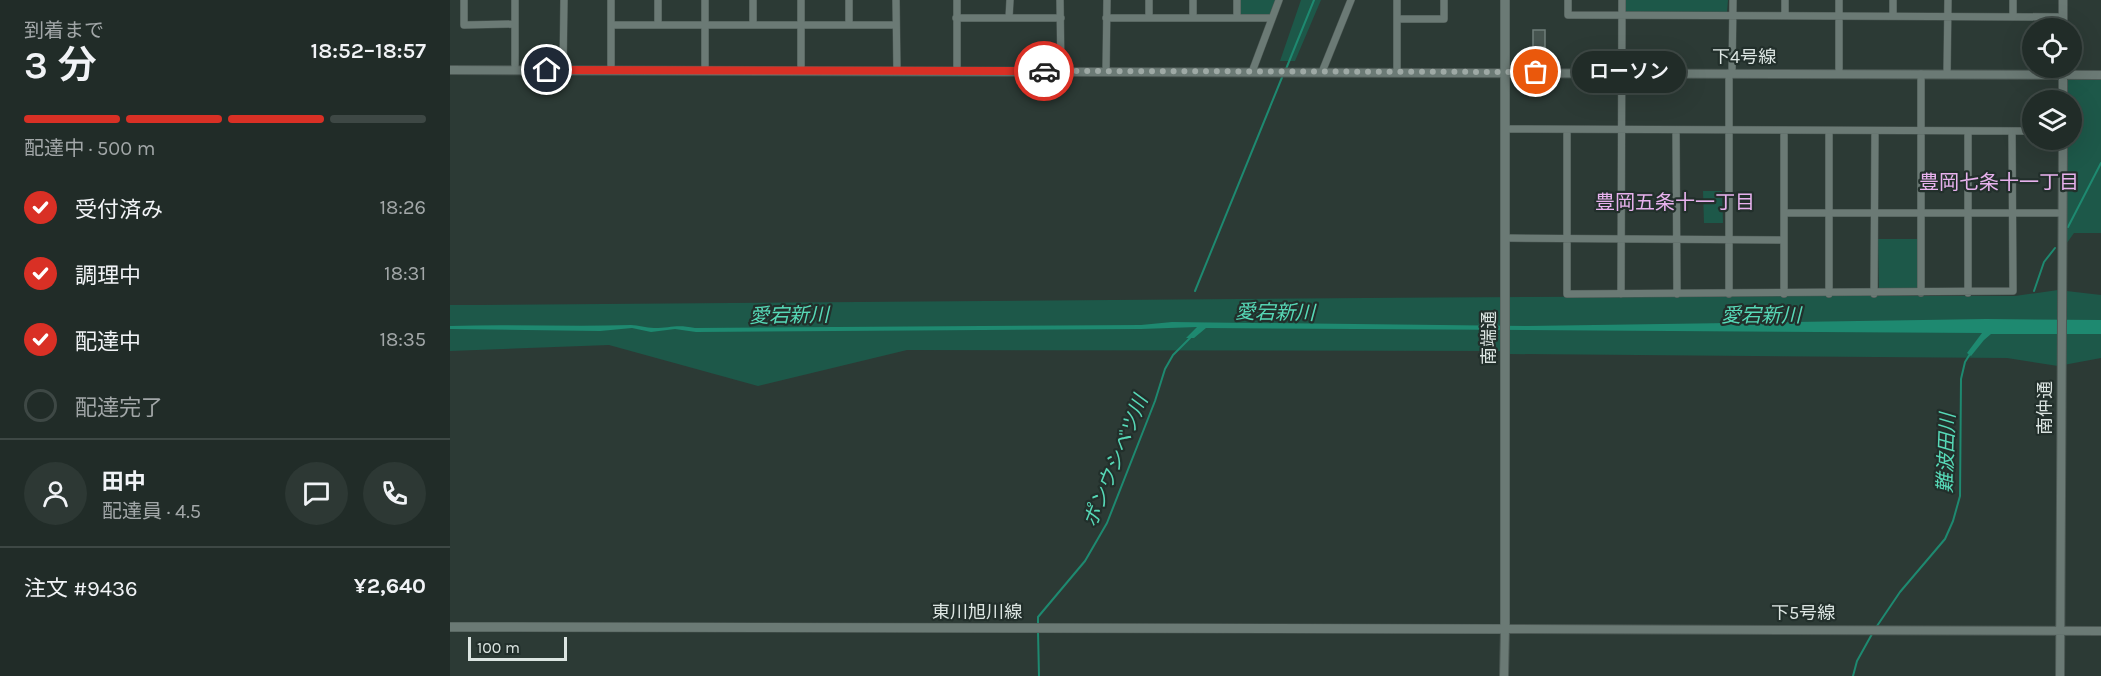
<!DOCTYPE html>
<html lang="ja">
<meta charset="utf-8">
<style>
:root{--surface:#212c28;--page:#2d3834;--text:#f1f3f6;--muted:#a2a7a8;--line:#3e4845;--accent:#d93025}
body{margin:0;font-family:Karla,"Noto Sans JP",sans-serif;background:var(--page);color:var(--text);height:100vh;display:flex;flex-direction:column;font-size:22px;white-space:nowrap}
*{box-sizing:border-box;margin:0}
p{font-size:20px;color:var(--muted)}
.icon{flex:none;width:33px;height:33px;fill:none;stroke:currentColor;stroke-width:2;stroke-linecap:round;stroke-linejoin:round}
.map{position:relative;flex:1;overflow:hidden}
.side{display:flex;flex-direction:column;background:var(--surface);width:450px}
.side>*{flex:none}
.fabs{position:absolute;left:1572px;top:18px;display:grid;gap:12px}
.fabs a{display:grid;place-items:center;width:60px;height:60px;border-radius:50%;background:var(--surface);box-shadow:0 6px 24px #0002,0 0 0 2px var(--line);font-size:30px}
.scale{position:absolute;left:18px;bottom:15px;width:99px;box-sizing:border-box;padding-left:6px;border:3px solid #dce5e2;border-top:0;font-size:16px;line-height:21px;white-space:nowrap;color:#dce5e2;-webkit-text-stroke:4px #222f2b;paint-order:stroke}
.pin{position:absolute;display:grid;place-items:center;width:51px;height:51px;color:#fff;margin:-26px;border:3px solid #fff;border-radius:50%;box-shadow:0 2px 6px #0007}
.courier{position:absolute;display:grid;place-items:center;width:60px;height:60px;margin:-30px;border:4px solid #d93025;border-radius:50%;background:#fff;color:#222;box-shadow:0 2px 8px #0007}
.bubble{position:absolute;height:42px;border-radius:21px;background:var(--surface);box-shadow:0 6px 24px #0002,0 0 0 2px var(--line);font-size:20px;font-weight:600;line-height:42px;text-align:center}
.headline em{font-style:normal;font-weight:600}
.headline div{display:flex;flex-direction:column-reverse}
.headline{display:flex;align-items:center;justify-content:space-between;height:102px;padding:0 24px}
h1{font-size:39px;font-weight:600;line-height:45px}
.bar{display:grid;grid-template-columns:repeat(4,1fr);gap:9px 6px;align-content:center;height:72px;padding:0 24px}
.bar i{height:8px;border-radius:4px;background:var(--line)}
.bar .current{background:var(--accent)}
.bar p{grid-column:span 4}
.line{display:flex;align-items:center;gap:15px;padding:0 24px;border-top:2px solid var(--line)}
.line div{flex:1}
.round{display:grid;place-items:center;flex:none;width:63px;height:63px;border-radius:32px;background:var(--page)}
ol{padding:0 24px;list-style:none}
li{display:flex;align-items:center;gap:18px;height:66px}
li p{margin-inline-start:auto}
li .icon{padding:6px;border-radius:50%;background:var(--accent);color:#fff;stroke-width:4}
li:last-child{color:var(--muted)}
li i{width:33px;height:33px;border:3px solid var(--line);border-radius:50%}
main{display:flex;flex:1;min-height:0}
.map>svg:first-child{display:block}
.green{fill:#1d5849}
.water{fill:#1e8970}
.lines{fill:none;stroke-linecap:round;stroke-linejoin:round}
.stream{stroke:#1e8970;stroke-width:2}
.building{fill:#46544f;stroke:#6f7e79;stroke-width:1.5}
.minor-casing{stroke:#4c5854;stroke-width:8}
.tertiary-casing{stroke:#4c5854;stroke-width:10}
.secondary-casing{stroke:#4c5854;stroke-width:10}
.minor{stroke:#6b7a75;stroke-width:7}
.tertiary{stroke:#6b7a75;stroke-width:8}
.secondary{stroke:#6b7a75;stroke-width:9}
.done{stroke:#9ea9a5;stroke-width:6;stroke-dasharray:0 10.8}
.route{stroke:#d93025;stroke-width:8}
.labels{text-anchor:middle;stroke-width:4.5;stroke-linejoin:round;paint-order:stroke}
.street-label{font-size:18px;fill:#dce5e2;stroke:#222f2b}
.neighbourhood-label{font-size:20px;fill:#e7b1ed;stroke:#222f2b}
.water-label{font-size:20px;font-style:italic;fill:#57d9b7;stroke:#222f2b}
</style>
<main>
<section class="side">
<div class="headline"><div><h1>3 分</h1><p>到着まで</p></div><em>18:52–18:57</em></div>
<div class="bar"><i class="current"></i><i class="current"></i><i class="current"></i><i></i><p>配達中 · 500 m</p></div>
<ol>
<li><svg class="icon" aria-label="check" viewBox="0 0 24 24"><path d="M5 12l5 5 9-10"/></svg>受付済み<p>18:26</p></li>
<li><svg class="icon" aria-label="check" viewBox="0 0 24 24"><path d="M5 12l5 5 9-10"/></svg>調理中<p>18:31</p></li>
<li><svg class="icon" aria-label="check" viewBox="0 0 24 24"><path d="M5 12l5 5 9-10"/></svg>配達中<p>18:35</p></li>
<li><i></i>配達完了</li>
</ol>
<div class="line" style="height:108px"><a class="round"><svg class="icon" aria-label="person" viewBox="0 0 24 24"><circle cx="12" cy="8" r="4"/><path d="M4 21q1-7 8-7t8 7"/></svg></a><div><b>田中</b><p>配達員 · 4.5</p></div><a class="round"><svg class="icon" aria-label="chat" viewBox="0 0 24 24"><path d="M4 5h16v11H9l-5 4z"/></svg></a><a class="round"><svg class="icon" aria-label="phone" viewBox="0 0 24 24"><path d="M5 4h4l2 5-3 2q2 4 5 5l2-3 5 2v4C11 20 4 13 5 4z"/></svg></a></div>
<div class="line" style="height:78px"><div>注文 #9436</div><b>¥2,640</b></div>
</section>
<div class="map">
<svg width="1651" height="676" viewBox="0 0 1651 676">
<rect width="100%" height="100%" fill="#2c3a35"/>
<path class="green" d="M790 0H826L821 14H791Z
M851 0H871L845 61H830Z
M1176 0H1278L1277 12 1176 13Z
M1620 77H1651V233H1624L1614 247 1615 140H1622V100H1615V82Z
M1253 191H1272L1273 223H1254Z
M1428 239H1470L1471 290 1429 291Z
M1608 290 1651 295V358L1608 366 1557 358 1059 354 1053 351 457 350 308 386 159 345 0 351V305C522 302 1044 295 1565 296Z"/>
<path class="water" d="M1536 319 1651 320V334H1541L1534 340 1521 356 1517 353 1532 333 756 328 744 338H736L747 327 691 329 246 332 225 329 201 332 182 328 150 331 0 329V326C60 324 121 327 181 325 188 325 196 328 204 328 221 328 226 324 245 328L691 325 722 322 1077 326Z"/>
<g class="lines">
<path class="stream" d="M836 69 864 0
M1618 227 1651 163
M745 291 833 75
M1584 291 1594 262 1605 248
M588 625V617L635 561 657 523 705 401 715 369 723 355 740 338
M1427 626 1450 592 1495 539 1503 521 1510 496 1511 379 1515 362 1520 354
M588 631 589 676
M1403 676 1407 661 1422 634"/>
</g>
<path class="building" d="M1083 30H1095V47H1083Z"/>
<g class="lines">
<g class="minor-casing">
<path id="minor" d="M14 0V25L65 24
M303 0V25
M351 0V70
M446 0 447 71
M507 0V71
M610 0 611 71
M787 0V18
M947 0V72
M1118 0V15L1613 17
M1335 16V0
M1443 16V0
M1563 17V0
M506 18H611
M559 18 560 0
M656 18H822
M699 18V0
M743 18V0
M947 19H994V0
M208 24V0
M399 24V0
M161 25H446
M65 69V0
M113 70 114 0
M161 70V0
M255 70V0
M656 72 657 0
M802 72 829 0
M872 72 901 0
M1279 73V294
M1282 73 1283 0
M1389 74V0
M1471 74V293
M1497 74 1498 0
M1056 129 1582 131
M1117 130V294L1563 291 1562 131
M1226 131 1227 294
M1379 131V294
M1518 131V293
M1334 213H1612
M1056 238 1334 240
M1171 294 1172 0
M1334 294V131
M1424 294 1425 131"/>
</g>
<g class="tertiary-casing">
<path id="tertiary" d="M1613 28V0
M1613 68V100
M0 70 1651 75
M1054 676 1055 629 1651 631
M1610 676 1613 140"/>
</g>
<g class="secondary-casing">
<path id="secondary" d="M0 627 1055 629V0"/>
</g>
<use href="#minor" class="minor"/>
<use href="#tertiary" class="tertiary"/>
<use href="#secondary" class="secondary"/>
</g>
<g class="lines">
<path class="done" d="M594 71 1086 72"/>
<path class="route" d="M97 70 594 71"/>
</g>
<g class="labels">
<g class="street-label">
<text x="1294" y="63">下4号線</text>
<text transform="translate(1039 338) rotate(-90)" y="6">南端通</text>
<text transform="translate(1595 408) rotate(-90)" y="6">南仲通</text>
<text x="527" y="618">東川旭川線</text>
<text x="1353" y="619">下5号線</text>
</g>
<g class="neighbourhood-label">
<text x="1549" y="189">豊岡七条十一丁目</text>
<text x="1225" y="209">豊岡五条十一丁目</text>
</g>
<g class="water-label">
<text transform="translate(825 312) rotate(1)" y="7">愛宕新川</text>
<text transform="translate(339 315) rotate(-1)" y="7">愛宕新川</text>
<text x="1311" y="322">愛宕新川</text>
<text transform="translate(1496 453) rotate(-88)" y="7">難波田川</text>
<text transform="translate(665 461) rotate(-68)" y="7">ポンウシベツ川</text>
</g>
</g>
</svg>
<div class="fabs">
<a><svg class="icon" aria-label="locate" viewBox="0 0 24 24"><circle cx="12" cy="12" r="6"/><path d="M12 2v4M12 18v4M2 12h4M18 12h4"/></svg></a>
<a><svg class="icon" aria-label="layers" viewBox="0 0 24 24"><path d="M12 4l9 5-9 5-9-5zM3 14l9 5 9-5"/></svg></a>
</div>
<div class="scale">100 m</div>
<div class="pin" style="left:1086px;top:72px;background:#ea580c"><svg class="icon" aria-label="bag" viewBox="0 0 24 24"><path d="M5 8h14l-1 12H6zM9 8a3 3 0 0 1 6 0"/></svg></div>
<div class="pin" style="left:97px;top:70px;background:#1f2937"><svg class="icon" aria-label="home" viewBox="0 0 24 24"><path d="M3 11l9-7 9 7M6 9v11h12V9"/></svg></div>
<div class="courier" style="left:594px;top:71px"><svg class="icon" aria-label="car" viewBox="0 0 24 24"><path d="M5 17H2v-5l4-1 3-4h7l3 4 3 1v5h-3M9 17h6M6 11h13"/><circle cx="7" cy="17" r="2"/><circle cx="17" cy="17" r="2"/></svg></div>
<div class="bubble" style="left:1122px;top:51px;width:114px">ローソン</div>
</div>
</main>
